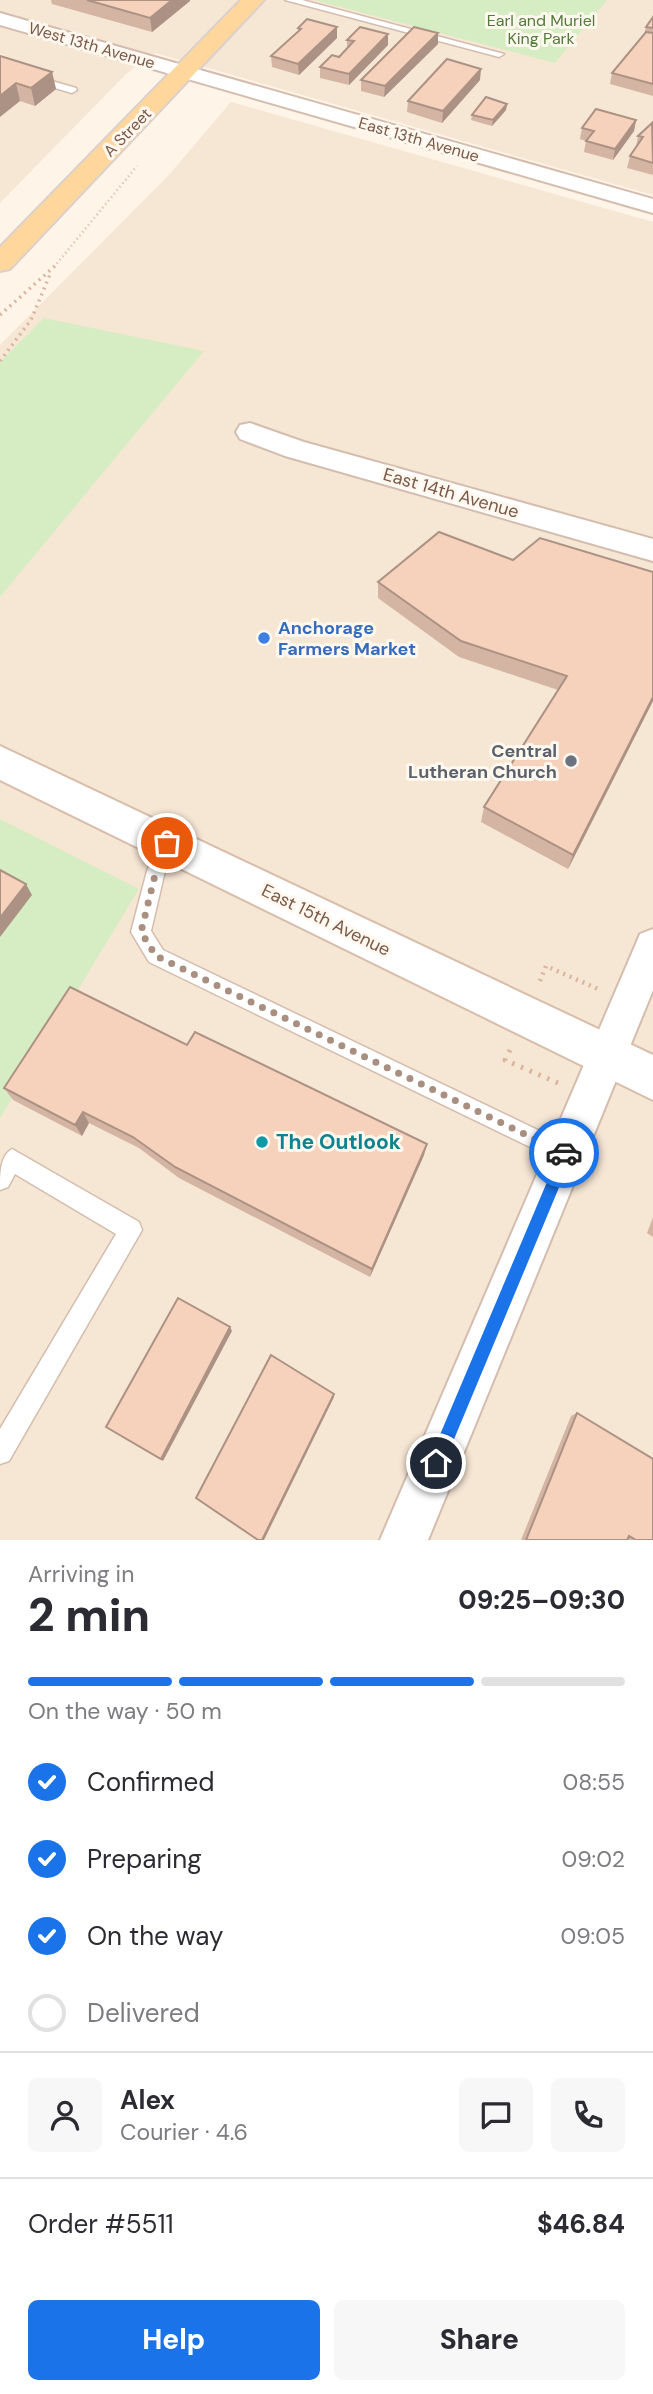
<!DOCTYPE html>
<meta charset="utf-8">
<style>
:root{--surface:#fff;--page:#f7f7f7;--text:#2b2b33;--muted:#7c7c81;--line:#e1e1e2;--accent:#1a73e8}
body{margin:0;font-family:"DM Sans",sans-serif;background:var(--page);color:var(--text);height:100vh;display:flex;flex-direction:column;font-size:26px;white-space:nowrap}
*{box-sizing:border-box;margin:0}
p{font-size:23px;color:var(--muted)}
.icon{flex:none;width:38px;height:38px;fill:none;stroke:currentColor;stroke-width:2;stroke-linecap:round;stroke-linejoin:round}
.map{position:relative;height:1540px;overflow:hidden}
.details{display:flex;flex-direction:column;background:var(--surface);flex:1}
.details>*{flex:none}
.pin{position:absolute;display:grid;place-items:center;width:60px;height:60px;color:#fff;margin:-30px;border:4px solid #fff;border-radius:50%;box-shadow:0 2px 7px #0007}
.courier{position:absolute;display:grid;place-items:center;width:70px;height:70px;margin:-35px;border:5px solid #1a73e8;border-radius:50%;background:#fff;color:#222;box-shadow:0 2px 9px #0007}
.summary em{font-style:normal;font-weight:800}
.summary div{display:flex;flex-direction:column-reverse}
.summary{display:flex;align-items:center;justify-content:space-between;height:119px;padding:0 28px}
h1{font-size:46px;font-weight:800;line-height:52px}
.bar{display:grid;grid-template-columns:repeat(4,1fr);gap:10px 7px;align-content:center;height:84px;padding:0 28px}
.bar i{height:9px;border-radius:5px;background:var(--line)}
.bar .on{background:var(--accent)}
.bar p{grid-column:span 4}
.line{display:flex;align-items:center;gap:18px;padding:0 28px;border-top:2px solid var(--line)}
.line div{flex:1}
.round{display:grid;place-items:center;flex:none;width:74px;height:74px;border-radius:10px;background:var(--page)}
ol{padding:0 28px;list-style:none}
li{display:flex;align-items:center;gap:21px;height:77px}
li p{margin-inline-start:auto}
li .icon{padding:7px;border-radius:50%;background:var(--accent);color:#fff;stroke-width:4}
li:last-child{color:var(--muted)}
li i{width:38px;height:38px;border:4px solid var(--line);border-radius:50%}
.action{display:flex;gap:14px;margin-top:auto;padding:14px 28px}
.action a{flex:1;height:80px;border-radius:10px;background:var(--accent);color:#fff;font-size:28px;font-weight:800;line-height:80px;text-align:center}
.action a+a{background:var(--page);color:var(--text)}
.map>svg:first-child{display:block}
.residential{fill:#f6e6d4}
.green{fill:#d6edc3}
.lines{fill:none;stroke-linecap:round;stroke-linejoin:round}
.lane-casing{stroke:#d4bdae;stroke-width:3}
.street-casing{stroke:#d4bdae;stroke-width:4}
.secondary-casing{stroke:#d7bdaa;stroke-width:4}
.primary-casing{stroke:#dad0cc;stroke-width:4}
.path-far3{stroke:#dbb49e;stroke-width:2.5;stroke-dasharray:1 3.5;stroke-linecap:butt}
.path-far2{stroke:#dbb49e;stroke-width:3.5;stroke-dasharray:2 4.5;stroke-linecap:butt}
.path-far1{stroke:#dbb49e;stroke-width:4.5;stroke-dasharray:2 5;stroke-linecap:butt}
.path{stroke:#dbb49e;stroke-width:5;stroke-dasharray:2.5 7;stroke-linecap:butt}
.lane{fill:#fff;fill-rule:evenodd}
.street{fill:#fff;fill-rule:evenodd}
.secondary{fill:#fff;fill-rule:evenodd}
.primary{fill:#ffd79d;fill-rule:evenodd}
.wall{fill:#d4b4a2}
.shaded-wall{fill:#ac9284}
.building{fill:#f6d1bc;stroke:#ac9284;stroke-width:2}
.route{fill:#1a73e8}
.done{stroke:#a88f80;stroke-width:7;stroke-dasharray:0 12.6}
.shop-dot{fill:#3f7fe0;stroke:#fff8ef;stroke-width:2.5}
.worship-dot{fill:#6b7280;stroke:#fff8ef;stroke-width:2.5}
.culture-dot{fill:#0f9aa8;stroke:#fff8ef;stroke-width:2.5}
.labels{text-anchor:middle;stroke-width:6;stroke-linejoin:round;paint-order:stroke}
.far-park-label{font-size:16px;fill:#517a3c;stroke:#fff8ef}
.far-street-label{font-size:16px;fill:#7a5848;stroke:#fff8ef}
.street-label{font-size:18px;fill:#7a5848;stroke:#fff8ef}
.shop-label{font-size:18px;font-weight:bold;fill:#366cbe;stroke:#fff8ef;text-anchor:start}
.worship-label{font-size:18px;font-weight:bold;fill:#5b616d;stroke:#fff8ef;text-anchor:end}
.near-culture-label{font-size:21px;font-weight:bold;fill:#0d838f;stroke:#fff8ef;text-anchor:start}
</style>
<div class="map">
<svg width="653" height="1540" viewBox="0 0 653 1540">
<rect width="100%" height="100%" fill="#fef4e7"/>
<path class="residential" d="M0 0H653V195L155 53 126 74 0 203Z
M231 102 653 222V1540H0V345L168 176Z"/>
<path class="green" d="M314 0H607L555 63Z
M44 318 204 351 0 597V362Z
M0 819 139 889 0 1118Z"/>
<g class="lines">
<g class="lane-casing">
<path id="lane" d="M285 0H302L504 54 499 57Z
M0 66 76 88 77 90 72 93 0 72Z
M167 835 173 837 176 843 165 871 151 931 163 950 573 1147 577 1154 573 1161 566 1165 559 1161 149 962 131 932 147 871 161 837Z
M12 1149 139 1222 142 1230 9 1461 0 1464V1429L116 1234 15 1174 8 1187 0 1190C0 1174 0 1156 12 1149Z"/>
</g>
<g class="street-casing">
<path id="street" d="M0 13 653 199V213L0 25Z
M250 423 304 442 653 539V561L285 456 240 439 236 432 240 425Z
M653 929V990L428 1540H380L635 946 640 934Z"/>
</g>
<g class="secondary-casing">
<path id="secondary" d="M0 746 653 1055V1100L0 780Z"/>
</g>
<g class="primary-casing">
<path id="primary" d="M241 0H264L10 269 0 271V247Z"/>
</g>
<path class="path-far3" d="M54 267 137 166"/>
<path class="path-far2" d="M0 315 56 265
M0 361 31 320 51 272"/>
<path class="path-far1" d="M540 981 546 966 598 989"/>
<path class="path" d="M510 1050 505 1060 558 1083"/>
<use href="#lane" class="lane"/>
<use href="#street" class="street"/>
<use href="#secondary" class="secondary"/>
<use href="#primary" class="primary"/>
</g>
<path class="wall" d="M51 0H190V1L152 32 52 4Z
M653 17V96L610 84 612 73 644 34 646 27Z
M298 28 337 38 299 75 272 67 271 56 298 32Z
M347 40 388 45 349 85 320 78V67L339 57 347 48Z
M438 44 384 97 361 91V80Z
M0 56 52 72 56 89 35 106 20 101Z
M480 80 442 123 407 112 408 101Z
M507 104 506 110 492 126 471 120 472 115Z
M636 120 634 131 613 160 584 152 586 141 580 139 582 128Z
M653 123V175L627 168 630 156 636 147 638 136Z
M513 560 652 597 653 701 568 869 481 822 484 807 558 690 459 657 378 598V582Z
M187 1045 424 1155 370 1277 179 1178 139 1148 89 1123 82 1136 13 1100 4 1088Z
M653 1217V1237L647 1233Z
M577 1413 653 1540H521L571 1416Z"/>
<path class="shaded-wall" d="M172 0H190V1L152 32 150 18Z
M337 27V38L299 75 298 64Z
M438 33V44L384 97 385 86Z
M388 34V45L349 85V74Z
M481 69 480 80 442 123 443 111Z
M52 72 56 89 35 106 31 88Z
M16 83 20 101 0 117V96Z
M507 104 506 110 492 126 493 120Z
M636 120 634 131 613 160 615 149Z
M653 697V701L568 869 573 855Z
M26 884 32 895 0 937V918Z
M83 1112 89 1123 82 1136 75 1125Z
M427 1144 424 1155 370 1277 372 1269Z
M230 1327 232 1331 163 1461 161 1459Z
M334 1394V1397L264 1540H262Z"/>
<path class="building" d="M87 0H172L150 18Z
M653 17V28L646 27Z
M307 19 337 27 298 64 271 56 301 29 298 28Z
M360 27 388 34 349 74 320 67 332 55 339 57 354 41 347 40Z
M414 27 438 33 385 86 361 80Z
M646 32 653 33V84L612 73Z
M0 56 52 72 31 88 16 83 0 96Z
M447 59 481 69 443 111 408 101Z
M486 97 507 104 493 120 472 115Z
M596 109 636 120 615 149 586 141 594 131 582 128Z
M652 123 653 163 630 156 643 137 638 136Z
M439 532 513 560 540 538 653 572V697L573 855 484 807 567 676 461 641 378 582Z
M0 870 26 884 0 918Z
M70 987 187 1045 195 1032 427 1144 372 1269 175 1167 133 1137 83 1112 75 1125 4 1088Z
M178 1298 230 1327 161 1459 106 1427Z
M271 1355 334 1394 262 1540H258L196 1498Z
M577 1413 653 1459V1540H636L629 1536 627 1540H526Z"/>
<path class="route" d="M564 1146 571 1149 573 1154 442 1468 436 1470 431 1468 428 1463 558 1156 559 1148Z"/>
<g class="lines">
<path class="done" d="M167 843 156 871 141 932 156 956 564 1153"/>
</g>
<circle class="shop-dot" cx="264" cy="638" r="7"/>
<circle class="worship-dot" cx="571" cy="761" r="7"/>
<circle class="culture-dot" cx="262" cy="1142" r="7"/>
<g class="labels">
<g class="far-park-label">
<text x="541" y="26">Earl and Muriel<tspan x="541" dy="18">King Park</tspan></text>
</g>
<g class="far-street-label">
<text transform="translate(92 45) rotate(16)" y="6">West 13th Avenue</text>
<text transform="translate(127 132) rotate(-46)" y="6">A Street</text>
<text transform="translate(419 139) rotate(16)" y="6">East 13th Avenue</text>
</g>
<g class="street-label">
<text transform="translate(451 493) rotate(16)" y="6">East 14th Avenue</text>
<text transform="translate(326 920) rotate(26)" y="6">East 15th Avenue</text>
</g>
<g class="shop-label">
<text x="278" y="634">Anchorage<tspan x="278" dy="21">Farmers Market</tspan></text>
</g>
<g class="worship-label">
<text x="557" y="757">Central<tspan x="557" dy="21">Lutheran Church</tspan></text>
</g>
<g class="near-culture-label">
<text x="276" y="1149">The Outlook</text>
</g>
</g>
</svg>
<div class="pin" style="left:167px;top:843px;background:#ea580c"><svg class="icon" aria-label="bag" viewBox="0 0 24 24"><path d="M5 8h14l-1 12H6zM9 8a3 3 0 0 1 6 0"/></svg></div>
<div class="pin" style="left:436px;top:1463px;background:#1f2937"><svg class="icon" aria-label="home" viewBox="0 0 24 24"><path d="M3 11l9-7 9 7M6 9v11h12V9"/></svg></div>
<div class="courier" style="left:564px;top:1153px"><svg class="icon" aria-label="car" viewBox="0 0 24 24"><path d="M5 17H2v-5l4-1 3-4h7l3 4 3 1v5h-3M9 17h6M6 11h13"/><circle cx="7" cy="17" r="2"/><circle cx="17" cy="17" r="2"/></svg></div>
</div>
<section class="details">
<div class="summary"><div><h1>2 min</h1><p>Arriving in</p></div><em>09:25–09:30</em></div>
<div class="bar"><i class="on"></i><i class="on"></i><i class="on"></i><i></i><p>On the way · 50 m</p></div>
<ol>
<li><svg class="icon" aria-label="check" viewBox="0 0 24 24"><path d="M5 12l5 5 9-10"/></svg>Confirmed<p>08:55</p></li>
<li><svg class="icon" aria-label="check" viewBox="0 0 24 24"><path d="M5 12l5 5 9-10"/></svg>Preparing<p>09:02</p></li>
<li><svg class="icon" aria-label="check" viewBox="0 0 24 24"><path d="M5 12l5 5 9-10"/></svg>On the way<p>09:05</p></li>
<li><i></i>Delivered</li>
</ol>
<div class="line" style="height:126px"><a class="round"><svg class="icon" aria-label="person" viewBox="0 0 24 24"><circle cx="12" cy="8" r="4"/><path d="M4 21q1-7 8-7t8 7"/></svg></a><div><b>Alex</b><p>Courier · 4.6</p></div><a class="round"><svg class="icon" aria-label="chat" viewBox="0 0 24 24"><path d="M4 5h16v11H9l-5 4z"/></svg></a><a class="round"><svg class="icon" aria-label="phone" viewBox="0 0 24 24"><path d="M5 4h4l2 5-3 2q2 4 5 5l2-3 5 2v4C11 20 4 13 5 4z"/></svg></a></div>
<div class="line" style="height:91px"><div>Order #5511</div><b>$46.84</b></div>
<div class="action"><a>Help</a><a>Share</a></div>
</section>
